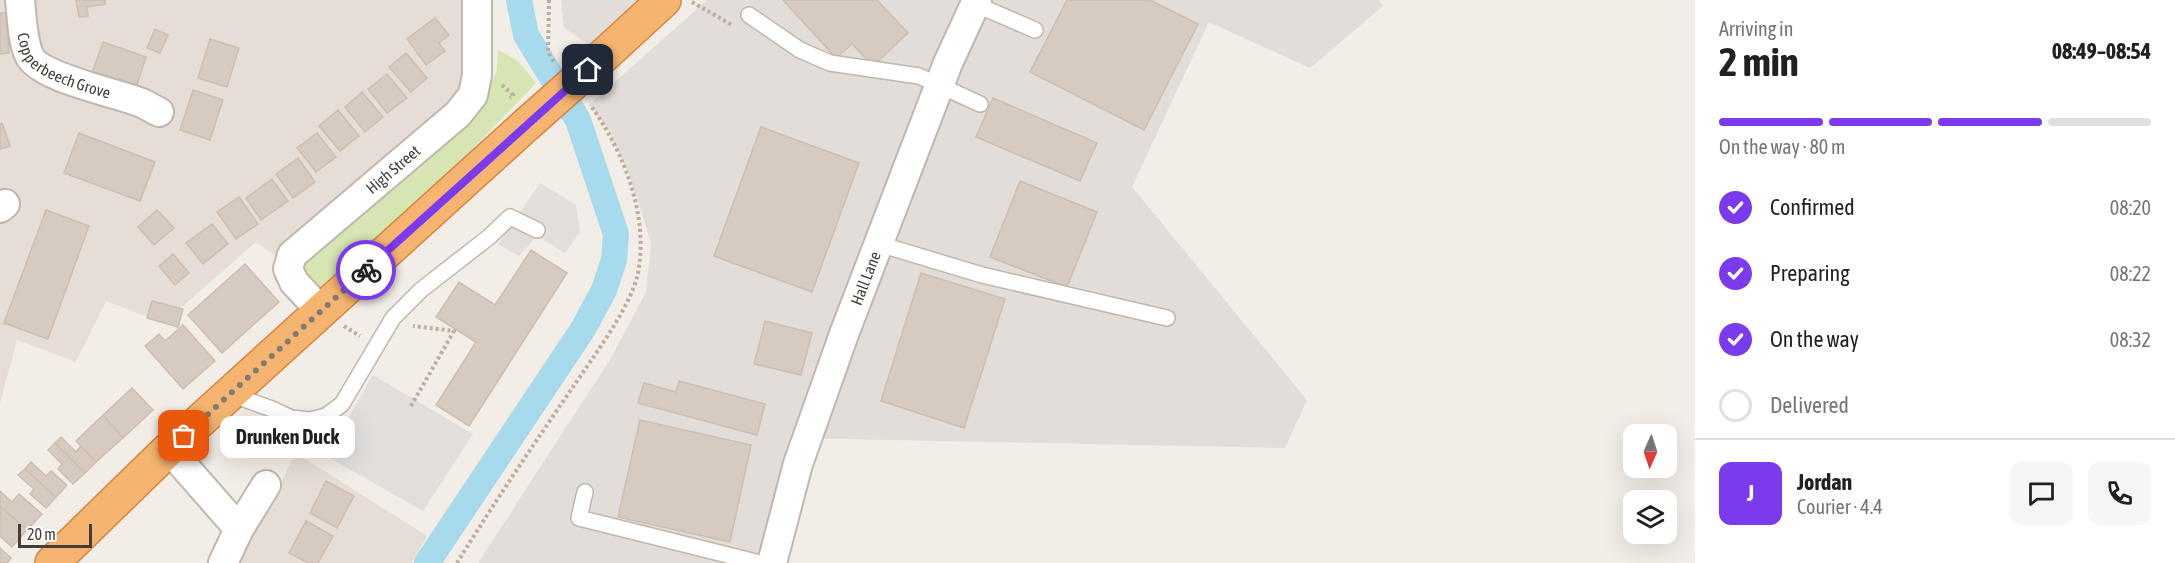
<!DOCTYPE html>
<meta charset="utf-8">
<style>
:root{--surface:#fff;--page:#f6f6f6;--text:#202124;--muted:#757577;--line:#e0e0e0;--accent:#7c3aed}
body{margin:0;font-family:"Asap Condensed",sans-serif;background:var(--page);color:var(--text);height:100vh;display:flex;flex-direction:column;font-size:22px;white-space:nowrap}
*{box-sizing:border-box;margin:0}
p{font-size:20px;color:var(--muted)}
.icon{flex:none;width:33px;height:33px;fill:none;stroke:currentColor;stroke-width:2;stroke-linecap:round;stroke-linejoin:round}
.map{position:relative;flex:1;overflow:hidden}
.side{display:flex;flex-direction:column;background:var(--surface);width:480px}
.side>*{flex:none}
.needle{width:39px;rotate:183deg}
.fabs{position:absolute;left:1623px;top:424px;display:grid;gap:12px}
.fabs a{display:grid;place-items:center;width:54px;height:54px;border-radius:12px;background:var(--surface);box-shadow:0 6px 24px #0002;font-size:30px}
.scale{position:absolute;left:18px;bottom:15px;width:74px;box-sizing:border-box;padding-left:6px;border:3px solid #453d37;border-top:0;font-size:16px;line-height:21px;white-space:nowrap;color:#453d37;-webkit-text-stroke:4px #fff;paint-order:stroke}
.pin{position:absolute;display:grid;place-items:center;width:51px;height:51px;color:#fff;margin:-26px;border-radius:12px;box-shadow:0 3px 9px #0006}
.courier{position:absolute;display:grid;place-items:center;width:60px;height:60px;margin:-30px;border:4px solid #7c3aed;border-radius:50%;background:#fff;color:#222;box-shadow:0 2px 8px #0007}
.bubble{position:absolute;height:42px;border-radius:12px;background:var(--surface);box-shadow:0 6px 24px #0002;font-size:20px;font-weight:700;line-height:42px;text-align:center}
.overview em{font-style:normal;font-weight:700}
.overview div{display:flex;flex-direction:column-reverse}
.overview{display:flex;align-items:center;justify-content:space-between;height:102px;padding:0 24px}
h1{font-size:39px;font-weight:700;line-height:45px}
.bar{display:grid;grid-template-columns:repeat(4,1fr);gap:9px 6px;align-content:center;height:72px;padding:0 24px}
.bar i{height:8px;border-radius:4px;background:var(--line)}
.bar .on{background:var(--accent)}
.bar p{grid-column:span 4}
.line{display:flex;align-items:center;gap:15px;padding:0 24px;border-top:2px solid var(--line)}
.line div{flex:1}
.round{display:grid;place-items:center;flex:none;width:63px;height:63px;border-radius:12px;background:var(--page)}
ol{padding:0 24px;list-style:none}
li{display:flex;align-items:center;gap:18px;height:66px}
li p{margin-inline-start:auto}
li .icon{padding:6px;border-radius:50%;background:var(--accent);color:#fff;stroke-width:4}
li:last-child{color:var(--muted)}
li i{width:33px;height:33px;border:3px solid var(--line);border-radius:50%}
main{display:flex;flex:1;min-height:0}
.map>svg:first-child{display:block}
.residential{fill:#e6ded6}
.industrial{fill:#e2ddd9}
.green{fill:#d6e5b2}
.parking{fill:#e1dedc}
.lines{fill:none;stroke-linecap:round;stroke-linejoin:round}
.canal{stroke:#a7daec;stroke-width:26}
.building{fill:#d7cac0;stroke:#cebeb1;stroke-width:1.5}
.lane-casing{stroke:#c0b7ad;stroke-width:18}
.street-casing{stroke:#c0b7ad;stroke-width:32}
.highway-casing{stroke:#d48740;stroke-width:36}
.path{stroke:#bead9c;stroke-width:4;stroke-dasharray:3 3;stroke-linecap:butt}
.lane{stroke:#fff;stroke-width:15}
.street{stroke:#fff;stroke-width:28}
.highway{stroke:#f5b470;stroke-width:33}
.highway-bridge-casing{stroke:#d48740;stroke-width:36;stroke-linecap:butt}
.highway-bridge{stroke:#f5b470;stroke-width:33}
.done{stroke:#827b75;stroke-width:6;stroke-dasharray:0 10.8}
.route{stroke:#7c3aed;stroke-width:8}
.labels{text-anchor:middle;stroke-width:6;stroke-linejoin:round;paint-order:stroke}
.street-label{font-size:16px;fill:#453d37;stroke:#fff}
</style>
<main>
<div class="map">
<svg width="1695" height="563" viewBox="0 0 1695 563">
<rect width="100%" height="100%" fill="#f3ede7"/>
<path class="residential" d="M0 0H464L468 79 449 111 278 258 256 242 167 320 143 315 106 301 76 362 17 340 0 403Z
M296 453 427 536 412 563H239Z"/>
<path class="industrial" d="M561 0H646L594 48 564 28Z
M707 0H1379L1383 6 1310 68 1209 22 1132 187 1307 400 1285 448 791 438 758 563H478L611 358 646 292 651 243 631 179 607 127 589 105Z"/>
<path class="green" d="M498 50 518 61 536 83 457 165 332 283 319 292 301 268 302 258 449 128 488 97 489 87 497 70Z"/>
<path class="parking" d="M540 183 576 205 580 232 565 253 537 236 519 256 498 244Z
M373 375 473 434 423 511 326 456Z"/>
<g class="lines">
<path class="canal" d="M427 563 583 329 604 290 614 260 616 234 578 120 526 35 519 0"/>
</g>
<path class="building" d="M76 0H105V4L87 7 88 16 79 17Z
M783 0H877L908 33 873 66 852 44 836 58Z
M1067 0H1150L1198 24 1144 130 1030 72Z
M0 13H6L9 53 0 54Z
M435 18 449 35 439 43 445 51 426 65 407 39Z
M155 29 168 35 160 53 147 48Z
M210 39 239 48 227 87 198 78Z
M103 42 146 57 136 88 92 73Z
M406 53 427 78 411 92 389 67Z
M387 74 407 98 387 113 368 89Z
M193 90 223 100 210 140 180 130Z
M362 92 383 117 365 132 345 107Z
M993 98 1097 143 1080 181 976 137Z
M338 110 359 136 340 151 319 126Z
M2 123 10 146 0 149V124Z
M761 127 859 163 812 292 714 256Z
M79 133 155 162 140 201 64 173Z
M317 133 336 157 316 172 297 148Z
M298 158 315 182 293 198 276 174Z
M272 179 288 201 261 220 246 198Z
M1020 181 1097 212 1067 287 990 257Z
M239 197 258 224 236 239 217 212Z
M46 210 89 226 48 339 4 323Z
M157 210 174 228 154 245 138 227Z
M212 224 228 244 203 264 186 243Z
M531 250 567 273 469 426 436 405 476 342 436 317 459 282 495 305Z
M173 254 189 273 175 285 159 266Z
M245 264 279 302 222 353 188 315Z
M921 273 1005 299 964 428 881 401Z
M152 301 183 309 178 327 147 318Z
M765 321 812 333 801 375 754 364Z
M183 325 215 361 183 389 145 346 159 334 165 341Z
M679 381 765 404 757 435 638 403 644 383 676 392Z
M132 388 153 410 123 438 103 415Z
M103 415 123 438 96 462 76 441Z
M640 420 751 445 730 542 618 517Z
M61 437 76 452 81 446 96 462 85 473 55 443Z
M55 443 85 473 73 484 58 469 62 464 48 450Z
M31 462 46 476 51 471 67 485 56 497 25 469Z
M25 469 56 497 46 508 30 494 34 489 18 475Z
M326 481 354 496 337 528 310 513Z
M0 491 12 502 19 494 42 514 27 530 0 506Z
M0 506 27 530 12 547 0 536Z
M306 521 333 536 318 563H308L289 553Z
M0 548 11 558 7 563H0Z"/>
<g class="lines">
<g class="lane-casing">
<path id="lane" d="M975 4 1035 30
M749 15 800 50 830 63 919 76 980 104
M879 244 982 275 1167 318
M230 394 272 409 291 418 310 420 326 416 342 404 393 318 421 290 489 237 510 217 537 230
M585 492 579 518 760 563"/>
</g>
<g class="street-casing">
<g id="street">
<path id="s1" d="M20 0C22 18 22 38 29 55 39 78 118 93 142 103 148 106 153 109 159 112"/>
<path d="M0 208 5 204"/>
<path id="s2" d="M321 311 294 282 288 269 292 255 458 114 473 95 477 75V0"/>
<path d="M169 449 239 529 223 563"/>
<path d="M239 529 266 485"/>
<path id="s3" d="M772 563 798 464 844 334 948 63 977 0"/>
</g>
</g>
<g class="highway-casing">
<path id="highway" d="M588 70 664 0
M52 563 169 449 526 125"/>
</g>
<path class="path" d="M549 0 548 52 555 64
M692 2 732 25
M502 85 513 95 510 98
M344 326 360 336
M411 406 454 331 413 326
M457 563C494 503 533 445 573 387 593 357 631 307 638 273 649 216 624 152 591 106"/>
<use href="#lane" class="lane"/>
<use href="#street" class="street"/>
<use href="#highway" class="highway"/>
<g class="highway-bridge-casing">
<path id="highway-bridge" d="M526 125 588 70"/>
</g>
<use href="#highway-bridge" class="highway-bridge"/>
</g>
<g class="lines">
<path class="done" d="M184 436 366 270"/>
<path class="route" d="M366 270 588 70"/>
</g>
<g class="labels">
<g class="street-label">
<text dy="6" stroke="none"><textPath href="#s1" startOffset="90">Copperbeech Grove</textPath></text>
<text dy="6" stroke="none"><textPath href="#s2" startOffset="201">High Street</textPath></text>
<text dy="6" stroke="none"><textPath href="#s3" startOffset="300">Hall Lane</textPath></text>
</g>
</g>
</svg>
<div class="fabs">
<a><svg class="needle" viewBox="-14 -14 28 28"><path d="M0-13l5 13h-10z" fill="#e53935"/><path d="M0 13l5-13h-10z" fill="#757577"/></svg></a>
<a><svg class="icon" aria-label="layers" viewBox="0 0 24 24"><path d="M12 4l9 5-9 5-9-5zM3 14l9 5 9-5"/></svg></a>
</div>
<div class="scale">20 m</div>
<div class="pin" style="left:184px;top:436px;background:#ea580c"><svg class="icon" aria-label="bag" viewBox="0 0 24 24"><path d="M5 8h14l-1 12H6zM9 8a3 3 0 0 1 6 0"/></svg></div>
<div class="pin" style="left:588px;top:70px;background:#1f2937"><svg class="icon" aria-label="home" viewBox="0 0 24 24"><path d="M3 11l9-7 9 7M6 9v11h12V9"/></svg></div>
<div class="courier" style="left:366px;top:270px"><svg class="icon" aria-label="bike" viewBox="0 0 24 24"><circle cx="6" cy="16" r="4"/><circle cx="18" cy="16" r="4"/><path d="M6 16l4-8h5l3 8M10 8l3 8H6M13 5h3"/></svg></div>
<div class="bubble" style="left:220px;top:416px;width:135px">Drunken Duck</div>
</div>
<section class="side">
<div class="overview"><div><h1>2 min</h1><p>Arriving in</p></div><em>08:49–08:54</em></div>
<div class="bar"><i class="on"></i><i class="on"></i><i class="on"></i><i></i><p>On the way · 80 m</p></div>
<ol>
<li><svg class="icon" aria-label="check" viewBox="0 0 24 24"><path d="M5 12l5 5 9-10"/></svg>Confirmed<p>08:20</p></li>
<li><svg class="icon" aria-label="check" viewBox="0 0 24 24"><path d="M5 12l5 5 9-10"/></svg>Preparing<p>08:22</p></li>
<li><svg class="icon" aria-label="check" viewBox="0 0 24 24"><path d="M5 12l5 5 9-10"/></svg>On the way<p>08:32</p></li>
<li><i></i>Delivered</li>
</ol>
<div class="line" style="height:108px"><b class="round" style="background:var(--accent);color:#fff">J</b><div><b>Jordan</b><p>Courier · 4.4</p></div><a class="round"><svg class="icon" aria-label="chat" viewBox="0 0 24 24"><path d="M4 5h16v11H9l-5 4z"/></svg></a><a class="round"><svg class="icon" aria-label="phone" viewBox="0 0 24 24"><path d="M5 4h4l2 5-3 2q2 4 5 5l2-3 5 2v4C11 20 4 13 5 4z"/></svg></a></div>
</section>
</main>
